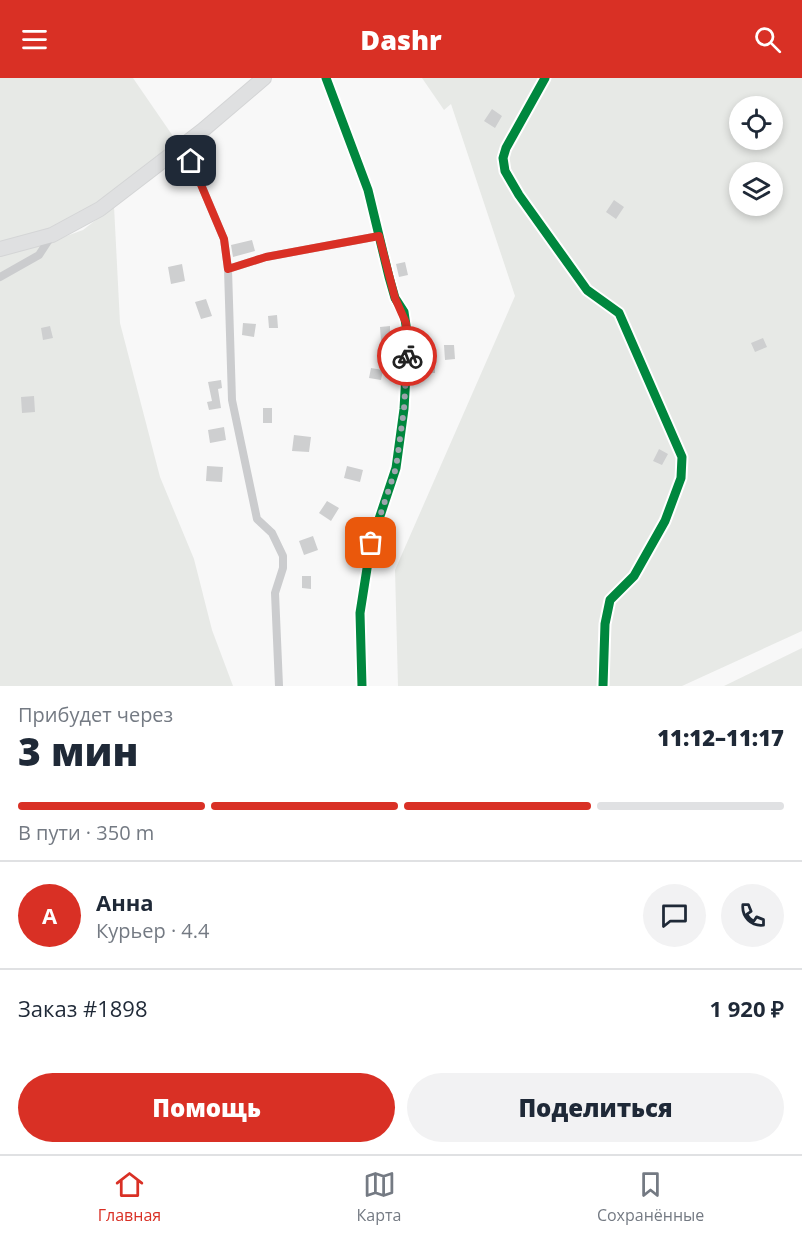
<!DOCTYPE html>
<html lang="ru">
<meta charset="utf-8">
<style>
:root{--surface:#fff;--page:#f2f2f3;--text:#1f2937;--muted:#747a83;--line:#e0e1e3;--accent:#d93025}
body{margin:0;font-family:"Open Sans",sans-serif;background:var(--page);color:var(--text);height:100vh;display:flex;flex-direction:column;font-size:22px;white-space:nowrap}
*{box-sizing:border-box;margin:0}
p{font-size:20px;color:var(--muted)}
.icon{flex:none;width:33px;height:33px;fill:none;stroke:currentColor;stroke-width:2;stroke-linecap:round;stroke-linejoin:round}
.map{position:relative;height:608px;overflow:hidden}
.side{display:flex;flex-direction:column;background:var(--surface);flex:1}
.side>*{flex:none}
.tools{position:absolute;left:729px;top:18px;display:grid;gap:12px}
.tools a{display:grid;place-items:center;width:54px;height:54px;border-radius:50%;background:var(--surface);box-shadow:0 3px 9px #0003;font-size:30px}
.pin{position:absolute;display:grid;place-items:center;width:51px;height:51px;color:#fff;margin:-26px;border-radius:12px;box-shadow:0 3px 9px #0006}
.courier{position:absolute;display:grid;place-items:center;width:60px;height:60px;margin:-30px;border:4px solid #d93025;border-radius:50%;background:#fff;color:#222;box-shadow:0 2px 8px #0007}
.summary em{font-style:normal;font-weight:800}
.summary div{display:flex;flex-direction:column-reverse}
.summary{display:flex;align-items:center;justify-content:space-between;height:102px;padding:0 18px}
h1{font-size:39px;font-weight:800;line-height:45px}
.bar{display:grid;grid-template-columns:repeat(4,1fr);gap:9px 6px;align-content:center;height:72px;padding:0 18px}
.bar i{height:8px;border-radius:4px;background:var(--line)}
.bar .current{background:var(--accent)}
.bar p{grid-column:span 4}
.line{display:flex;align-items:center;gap:15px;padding:0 18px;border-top:2px solid var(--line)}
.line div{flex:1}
.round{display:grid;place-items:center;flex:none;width:63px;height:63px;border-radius:32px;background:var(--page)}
.primary-button{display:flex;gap:12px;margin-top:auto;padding:12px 18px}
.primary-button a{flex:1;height:69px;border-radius:36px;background:var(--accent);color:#fff;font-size:24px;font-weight:800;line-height:69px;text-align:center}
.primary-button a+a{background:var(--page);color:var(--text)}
header{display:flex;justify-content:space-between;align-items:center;height:78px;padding:0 18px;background:var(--accent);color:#fff;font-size:27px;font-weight:800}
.dock{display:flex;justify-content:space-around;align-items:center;height:84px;border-top:2px solid var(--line);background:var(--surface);font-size:16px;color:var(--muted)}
.dock a{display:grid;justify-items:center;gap:3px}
.dock .current{color:var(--accent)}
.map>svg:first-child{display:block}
.green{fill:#e7e9e6;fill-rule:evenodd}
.building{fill:#cecfd0}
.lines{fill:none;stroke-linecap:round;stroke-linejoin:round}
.primary-casing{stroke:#d4d5d6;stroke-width:16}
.minor{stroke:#cbccce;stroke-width:8}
.primary{stroke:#dfe0e1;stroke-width:14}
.cycleway-casing{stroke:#fff;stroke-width:13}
.cycleway{stroke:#00873e;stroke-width:9}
.done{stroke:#9da5ad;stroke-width:6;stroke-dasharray:0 10.8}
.route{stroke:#d93025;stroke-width:8}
</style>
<header><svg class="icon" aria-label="menu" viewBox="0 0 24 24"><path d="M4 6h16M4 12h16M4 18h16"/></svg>Dashr<svg class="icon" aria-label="search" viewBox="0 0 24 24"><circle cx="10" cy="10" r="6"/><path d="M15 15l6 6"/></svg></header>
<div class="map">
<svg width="802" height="608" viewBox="0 0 802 608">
<rect width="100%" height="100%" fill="#f8f8f8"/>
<path class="green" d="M0 0H133L177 64 112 115 59 149 0 165Z
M422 0H802V553L682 608H398L395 492 515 218 451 26 444 32ZM740 28H772V62H740ZM740 94H772V128H740Z
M114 128 120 245 160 399 194 481 212 552 233 608H0V177L50 164 83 152Z
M802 570V608H724Z"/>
<path class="building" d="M492 31 502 38 495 50 484 43Z
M614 122 624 129 616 141 606 134Z
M252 162 255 173 233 179 231 167Z
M405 184 408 197 399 199 396 186Z
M182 186 185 203 171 206 168 189Z
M206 221 212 238 201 241 195 224Z
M277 237 278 250H269L268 238Z
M243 245 256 246 254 259 242 257Z
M50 248 53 260 43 262 41 250Z
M390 248V263H381L380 249Z
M763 260 767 269 755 274 751 265Z
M444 267H454L455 281 445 282Z
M423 283H435V295H423Z
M371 290 383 292 381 302 369 300Z
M221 302 222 310 218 311 221 330 209 332 207 324 212 323 208 304Z
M34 318 35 334 22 335 21 319Z
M263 330H272V345H263Z
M224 349 226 362 210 365 208 352Z
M294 357 311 359 309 374 292 373Z
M659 371 668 376 662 387 653 383Z
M207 388 223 389 222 404 206 403Z
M347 388 363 392 360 404 344 400Z
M327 423 339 430 331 443 319 435Z
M313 458 318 472 304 477 299 463Z
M302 498H311V511L302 510Z"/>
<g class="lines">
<g class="primary-casing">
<path id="primary" d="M0 171 52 157 100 131 203 52 264 0"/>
</g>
<path class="minor" d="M326 0 368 112 389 199 395 220 404 234 408 261 404 331 396 390 371 465 360 535 362 608
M545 0 506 70 503 80 505 93 519 117 587 212 619 235 682 379 681 400 665 443 634 498 610 522 605 546 603 608
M184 66 224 161 228 191 232 322 257 441 272 455 283 478V490L275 515 279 608
M228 191 266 179 379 158
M0 199 39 177 52 157"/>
<use href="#primary" class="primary"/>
<g class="cycleway-casing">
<path id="cycleway" d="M326 0 368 112 389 199 395 220 404 234 408 261 404 331 396 390 371 465 360 535 362 608
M545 0 506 70 503 80 505 93 519 117 587 212 619 235 682 379 681 400 665 443 634 498 610 522 605 546 603 608"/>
</g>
<use href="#cycleway" class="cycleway"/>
</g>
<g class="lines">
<path class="done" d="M371 465 396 390 404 331 407 278"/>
<path class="route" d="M191 83 224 161 228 191 266 179 379 158 395 220 406 245 407 278"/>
</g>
</svg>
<div class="tools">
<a><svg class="icon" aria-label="locate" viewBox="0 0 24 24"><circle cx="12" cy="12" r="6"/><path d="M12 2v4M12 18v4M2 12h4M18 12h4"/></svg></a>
<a><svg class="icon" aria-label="layers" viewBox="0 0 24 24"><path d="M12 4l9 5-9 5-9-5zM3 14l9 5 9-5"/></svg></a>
</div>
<div class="pin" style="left:371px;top:465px;background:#ea580c"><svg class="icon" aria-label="bag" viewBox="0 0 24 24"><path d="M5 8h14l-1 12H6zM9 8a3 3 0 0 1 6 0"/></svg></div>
<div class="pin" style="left:191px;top:83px;background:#1f2937"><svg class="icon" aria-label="home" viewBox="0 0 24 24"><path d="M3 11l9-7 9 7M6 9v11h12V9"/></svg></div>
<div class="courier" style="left:407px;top:278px"><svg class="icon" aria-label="bike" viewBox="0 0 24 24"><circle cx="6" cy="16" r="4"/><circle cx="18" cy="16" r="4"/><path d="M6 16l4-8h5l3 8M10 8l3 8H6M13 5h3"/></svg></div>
</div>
<section class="side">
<div class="summary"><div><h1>3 мин</h1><p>Прибудет через</p></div><em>11:12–11:17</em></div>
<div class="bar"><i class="current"></i><i class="current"></i><i class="current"></i><i></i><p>В пути · 350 m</p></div>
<div class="line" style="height:108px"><b class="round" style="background:var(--accent);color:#fff">А</b><div><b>Анна</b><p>Курьер · 4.4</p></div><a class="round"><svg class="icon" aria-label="chat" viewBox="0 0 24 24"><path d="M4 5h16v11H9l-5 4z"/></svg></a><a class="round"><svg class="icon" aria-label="phone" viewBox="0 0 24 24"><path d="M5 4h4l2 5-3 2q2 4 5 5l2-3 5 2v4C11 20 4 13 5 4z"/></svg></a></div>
<div class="line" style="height:78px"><div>Заказ #1898</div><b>1 920 ₽</b></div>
<div class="primary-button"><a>Помощь</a><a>Поделиться</a></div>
</section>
<nav class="dock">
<a class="current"><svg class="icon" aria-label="home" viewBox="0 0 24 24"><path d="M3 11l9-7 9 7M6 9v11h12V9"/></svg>Главная</a>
<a><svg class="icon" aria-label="map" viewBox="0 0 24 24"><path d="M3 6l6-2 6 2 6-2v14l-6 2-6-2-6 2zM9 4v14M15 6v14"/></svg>Карта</a>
<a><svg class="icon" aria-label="saved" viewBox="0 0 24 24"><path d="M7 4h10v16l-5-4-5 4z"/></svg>Сохранённые</a>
</nav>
